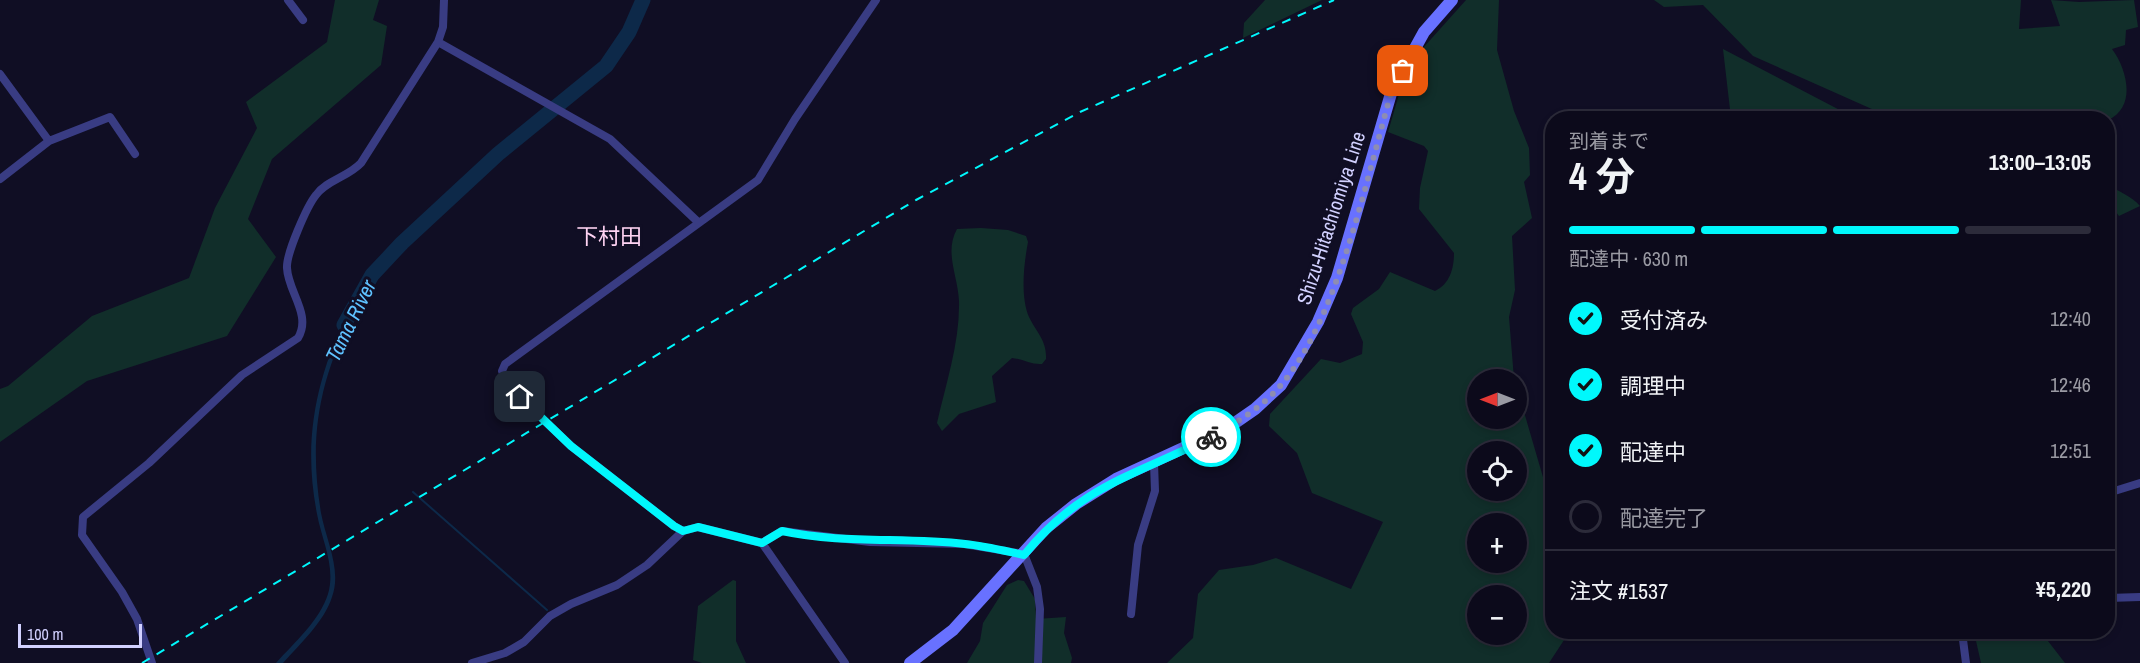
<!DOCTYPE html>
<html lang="ja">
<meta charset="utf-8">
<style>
:root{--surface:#0c0a1b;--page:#1a1828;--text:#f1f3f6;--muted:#9a9aa3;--line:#2c2b3a;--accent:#00f8fc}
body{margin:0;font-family:"Archivo Narrow","Noto Sans JP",sans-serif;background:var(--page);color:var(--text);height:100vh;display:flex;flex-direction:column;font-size:22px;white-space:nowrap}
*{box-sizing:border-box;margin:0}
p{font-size:20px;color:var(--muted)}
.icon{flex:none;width:33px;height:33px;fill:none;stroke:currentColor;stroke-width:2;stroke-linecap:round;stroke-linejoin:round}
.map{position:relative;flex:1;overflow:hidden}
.sheet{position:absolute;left:1545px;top:111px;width:570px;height:528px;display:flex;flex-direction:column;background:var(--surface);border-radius:24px;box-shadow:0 3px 9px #0003,0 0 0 2px var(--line)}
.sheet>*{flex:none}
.needle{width:39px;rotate:270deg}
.tools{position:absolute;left:1467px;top:369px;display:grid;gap:12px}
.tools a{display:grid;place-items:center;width:60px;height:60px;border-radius:50%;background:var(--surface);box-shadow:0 3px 9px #0003,0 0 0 2px var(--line);font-size:30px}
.scale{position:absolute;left:18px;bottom:15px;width:124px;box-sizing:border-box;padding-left:6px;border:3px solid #d2d1ff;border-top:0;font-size:16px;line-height:21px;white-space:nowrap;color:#d2d1ff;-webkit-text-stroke:4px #100e24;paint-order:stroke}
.pin{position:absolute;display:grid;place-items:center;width:51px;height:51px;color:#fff;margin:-26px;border-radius:12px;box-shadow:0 3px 9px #0006}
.courier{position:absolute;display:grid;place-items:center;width:60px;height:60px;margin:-30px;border:4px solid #00f8fc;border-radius:50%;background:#fff;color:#222;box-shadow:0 2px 8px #0007}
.summary em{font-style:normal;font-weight:700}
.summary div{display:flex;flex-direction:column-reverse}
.summary{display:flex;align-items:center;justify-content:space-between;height:102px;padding:0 24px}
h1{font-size:39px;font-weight:700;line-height:45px}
.bar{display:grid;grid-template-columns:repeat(4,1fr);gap:9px 6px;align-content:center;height:72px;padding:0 24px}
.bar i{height:8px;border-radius:4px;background:var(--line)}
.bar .on{background:var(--accent)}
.bar p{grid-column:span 4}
.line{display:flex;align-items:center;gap:15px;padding:0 24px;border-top:2px solid var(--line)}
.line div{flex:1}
ol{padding:0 24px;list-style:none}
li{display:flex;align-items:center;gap:18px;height:66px}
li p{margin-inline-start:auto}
li .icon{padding:6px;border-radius:50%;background:var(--accent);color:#111;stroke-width:4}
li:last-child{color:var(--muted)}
li i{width:33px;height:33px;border:3px solid var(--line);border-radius:50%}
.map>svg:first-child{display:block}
.green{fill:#112e2a;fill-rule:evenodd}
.water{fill:#0d2949}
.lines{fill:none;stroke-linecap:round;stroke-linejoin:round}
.stream{stroke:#0d2949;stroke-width:2}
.river{stroke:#0d2949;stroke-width:15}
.street{stroke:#393c83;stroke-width:8}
.secondary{stroke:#6871ff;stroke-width:12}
.rail{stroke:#00f8fc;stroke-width:2;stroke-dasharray:9 8;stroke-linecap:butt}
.done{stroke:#8e8db2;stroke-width:6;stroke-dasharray:0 10.8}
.route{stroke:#00f8fc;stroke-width:8}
.labels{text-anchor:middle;stroke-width:6;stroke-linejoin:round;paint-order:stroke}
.street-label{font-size:20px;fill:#d2d1ff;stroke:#100e24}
.water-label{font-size:21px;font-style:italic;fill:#5fc2ff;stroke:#100e24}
.quarter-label{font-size:22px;fill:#ffd3f3;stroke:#100e24}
</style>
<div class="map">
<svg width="2140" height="663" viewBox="0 0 2140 663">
<rect width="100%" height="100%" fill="#100e24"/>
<path class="green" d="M335 0H379L373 20 387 26 381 65 272 159 248 219 276 257 227 336 87 381 0 442V389L8 386 92 316 189 278 215 208 257 128 246 102 327 42Z
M1265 0H1322L1243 38 1244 23Z
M1466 0H1499L1497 50 1514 111 1529 148 1530 175 1524 182 1532 218 1512 236 1515 290 1509 317 1514 379 1478 380V418H1516L1517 388 1545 484 1552 526V632H1565L1566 637 1549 663H1162H1167L1193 638 1198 594 1219 570 1253 565 1276 558 1351 589 1383 522 1312 493 1297 453 1269 426 1270 414 1321 359 1340 363 1362 354 1363 342 1351 314 1353 308 1379 289 1390 272 1435 291C1450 284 1454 268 1454 253L1419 209 1420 188 1428 151 1424 146 1388 132 1400 91 1423 48ZM1478 452H1516V490H1478ZM1478 524H1516V562H1478ZM1478 596H1516V634H1478Z
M1654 0H2021L2019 29 2060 26 2051 0 2079 2 2134 0 2138 27 2126 30 2125 45 2112 49C2127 69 2137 107 2108 120L1892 118 1753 56 1703 5 1664 7Z
M1723 49 1855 118H1731Z
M2108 184C2118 192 2132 196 2140 206L2119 216 2108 202Z
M981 228 1008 230 1026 236 1028 242C1024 263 1020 296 1029 317 1036 332 1047 340 1046 359L1042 364C1032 365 1023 359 1012 358L992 376 996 402 959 414 942 431 937 423C946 383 960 342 959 301 958 276 944 252 957 229Z
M733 580 736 581V641L746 663H702L693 660 698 606Z
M1018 580 1024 581 1035 599 1036 619 1066 617 1064 633 1072 658 1071 663H967L980 641 983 623 1007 585Z
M1974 632H2041L2065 663H1981Z"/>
<path class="water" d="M350 307 354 310C320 380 308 434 321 513 326 540 342 570 332 597 324 622 300 644 283 663H276C294 643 320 620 328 594 336 567 322 541 317 514 302 438 317 376 350 307Z"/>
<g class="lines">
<path class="stream" d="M413 492 547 610"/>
<path class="river" d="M344 325 372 275 402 243 498 154 606 66 629 32 643 0"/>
<path class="street" d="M288 0 303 20
M438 42 610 139 698 222
M0 74 49 141
M0 179 49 141 110 117 135 154
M2108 493 2140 483
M683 531 674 526 571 446 507 385 502 371 505 364 758 180 795 119 876 0
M762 543 782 531 870 542 964 544 1024 554 1037 587 1040 609 1038 663
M2108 598 2140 597
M1131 614 1138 545 1155 491 1154 463
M1962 632 1966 663
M152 663 137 619 122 592 82 535 83 517 149 463 242 375 298 338C312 315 288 292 287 268 286 254 307 206 316 195 327 180 348 177 361 163L438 42 443 27 444 0
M472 663 505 653 524 642 550 616 571 604 617 585 647 565 683 531 698 527 762 543 845 663"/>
<path class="secondary" d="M910 663 953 630 1046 528 1076 504 1116 479 1229 427 1255 409 1281 385 1318 322 1337 278 1392 90 1424 32 1452 0"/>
<path class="rail" d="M142 663 916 200 1080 112 1334 0"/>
</g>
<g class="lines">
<path class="done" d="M1211 437C1237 423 1262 407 1281 385 1339 318 1367 175 1392 90L1403 71"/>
<path class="route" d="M520 397 571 446 674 526 683 531 698 527 762 543 782 531C842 544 904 537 965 544 985 546 1005 551 1024 555 1082 484 1135 476 1211 437"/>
</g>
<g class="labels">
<g class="street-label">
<text transform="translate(1331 218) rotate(-72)" y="7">Shizu-Hitachiomiya Line</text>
</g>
<g class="water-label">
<text transform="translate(351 321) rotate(-64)" y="7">Tama River</text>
</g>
<g class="quarter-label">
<text x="609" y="244">下村田</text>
</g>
</g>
</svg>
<div class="tools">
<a><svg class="needle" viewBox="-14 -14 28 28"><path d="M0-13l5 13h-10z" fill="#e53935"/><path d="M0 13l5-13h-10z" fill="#9a9aa3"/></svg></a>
<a><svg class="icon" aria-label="locate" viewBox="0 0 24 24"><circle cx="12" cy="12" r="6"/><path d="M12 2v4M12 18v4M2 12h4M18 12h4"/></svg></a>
<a>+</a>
<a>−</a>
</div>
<div class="scale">100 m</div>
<div class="pin" style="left:1403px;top:71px;background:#ea580c"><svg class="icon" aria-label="bag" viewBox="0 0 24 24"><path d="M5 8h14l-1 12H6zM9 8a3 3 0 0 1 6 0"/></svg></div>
<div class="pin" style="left:520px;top:397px;background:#1f2937"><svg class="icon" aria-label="home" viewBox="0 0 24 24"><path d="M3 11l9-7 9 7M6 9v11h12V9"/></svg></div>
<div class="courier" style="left:1211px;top:437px"><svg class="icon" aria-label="bike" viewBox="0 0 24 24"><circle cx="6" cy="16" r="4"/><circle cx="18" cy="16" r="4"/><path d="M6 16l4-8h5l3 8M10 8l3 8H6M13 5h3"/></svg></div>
<section class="sheet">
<div class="summary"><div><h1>4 分</h1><p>到着まで</p></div><em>13:00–13:05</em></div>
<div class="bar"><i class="on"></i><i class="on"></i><i class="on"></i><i></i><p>配達中 · 630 m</p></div>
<ol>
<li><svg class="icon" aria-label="check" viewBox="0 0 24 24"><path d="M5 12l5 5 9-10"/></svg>受付済み<p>12:40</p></li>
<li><svg class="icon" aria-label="check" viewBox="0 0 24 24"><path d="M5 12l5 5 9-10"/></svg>調理中<p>12:46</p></li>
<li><svg class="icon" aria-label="check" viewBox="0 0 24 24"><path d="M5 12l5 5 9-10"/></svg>配達中<p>12:51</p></li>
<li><i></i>配達完了</li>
</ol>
<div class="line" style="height:78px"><div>注文 #1537</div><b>¥5,220</b></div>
</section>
</div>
